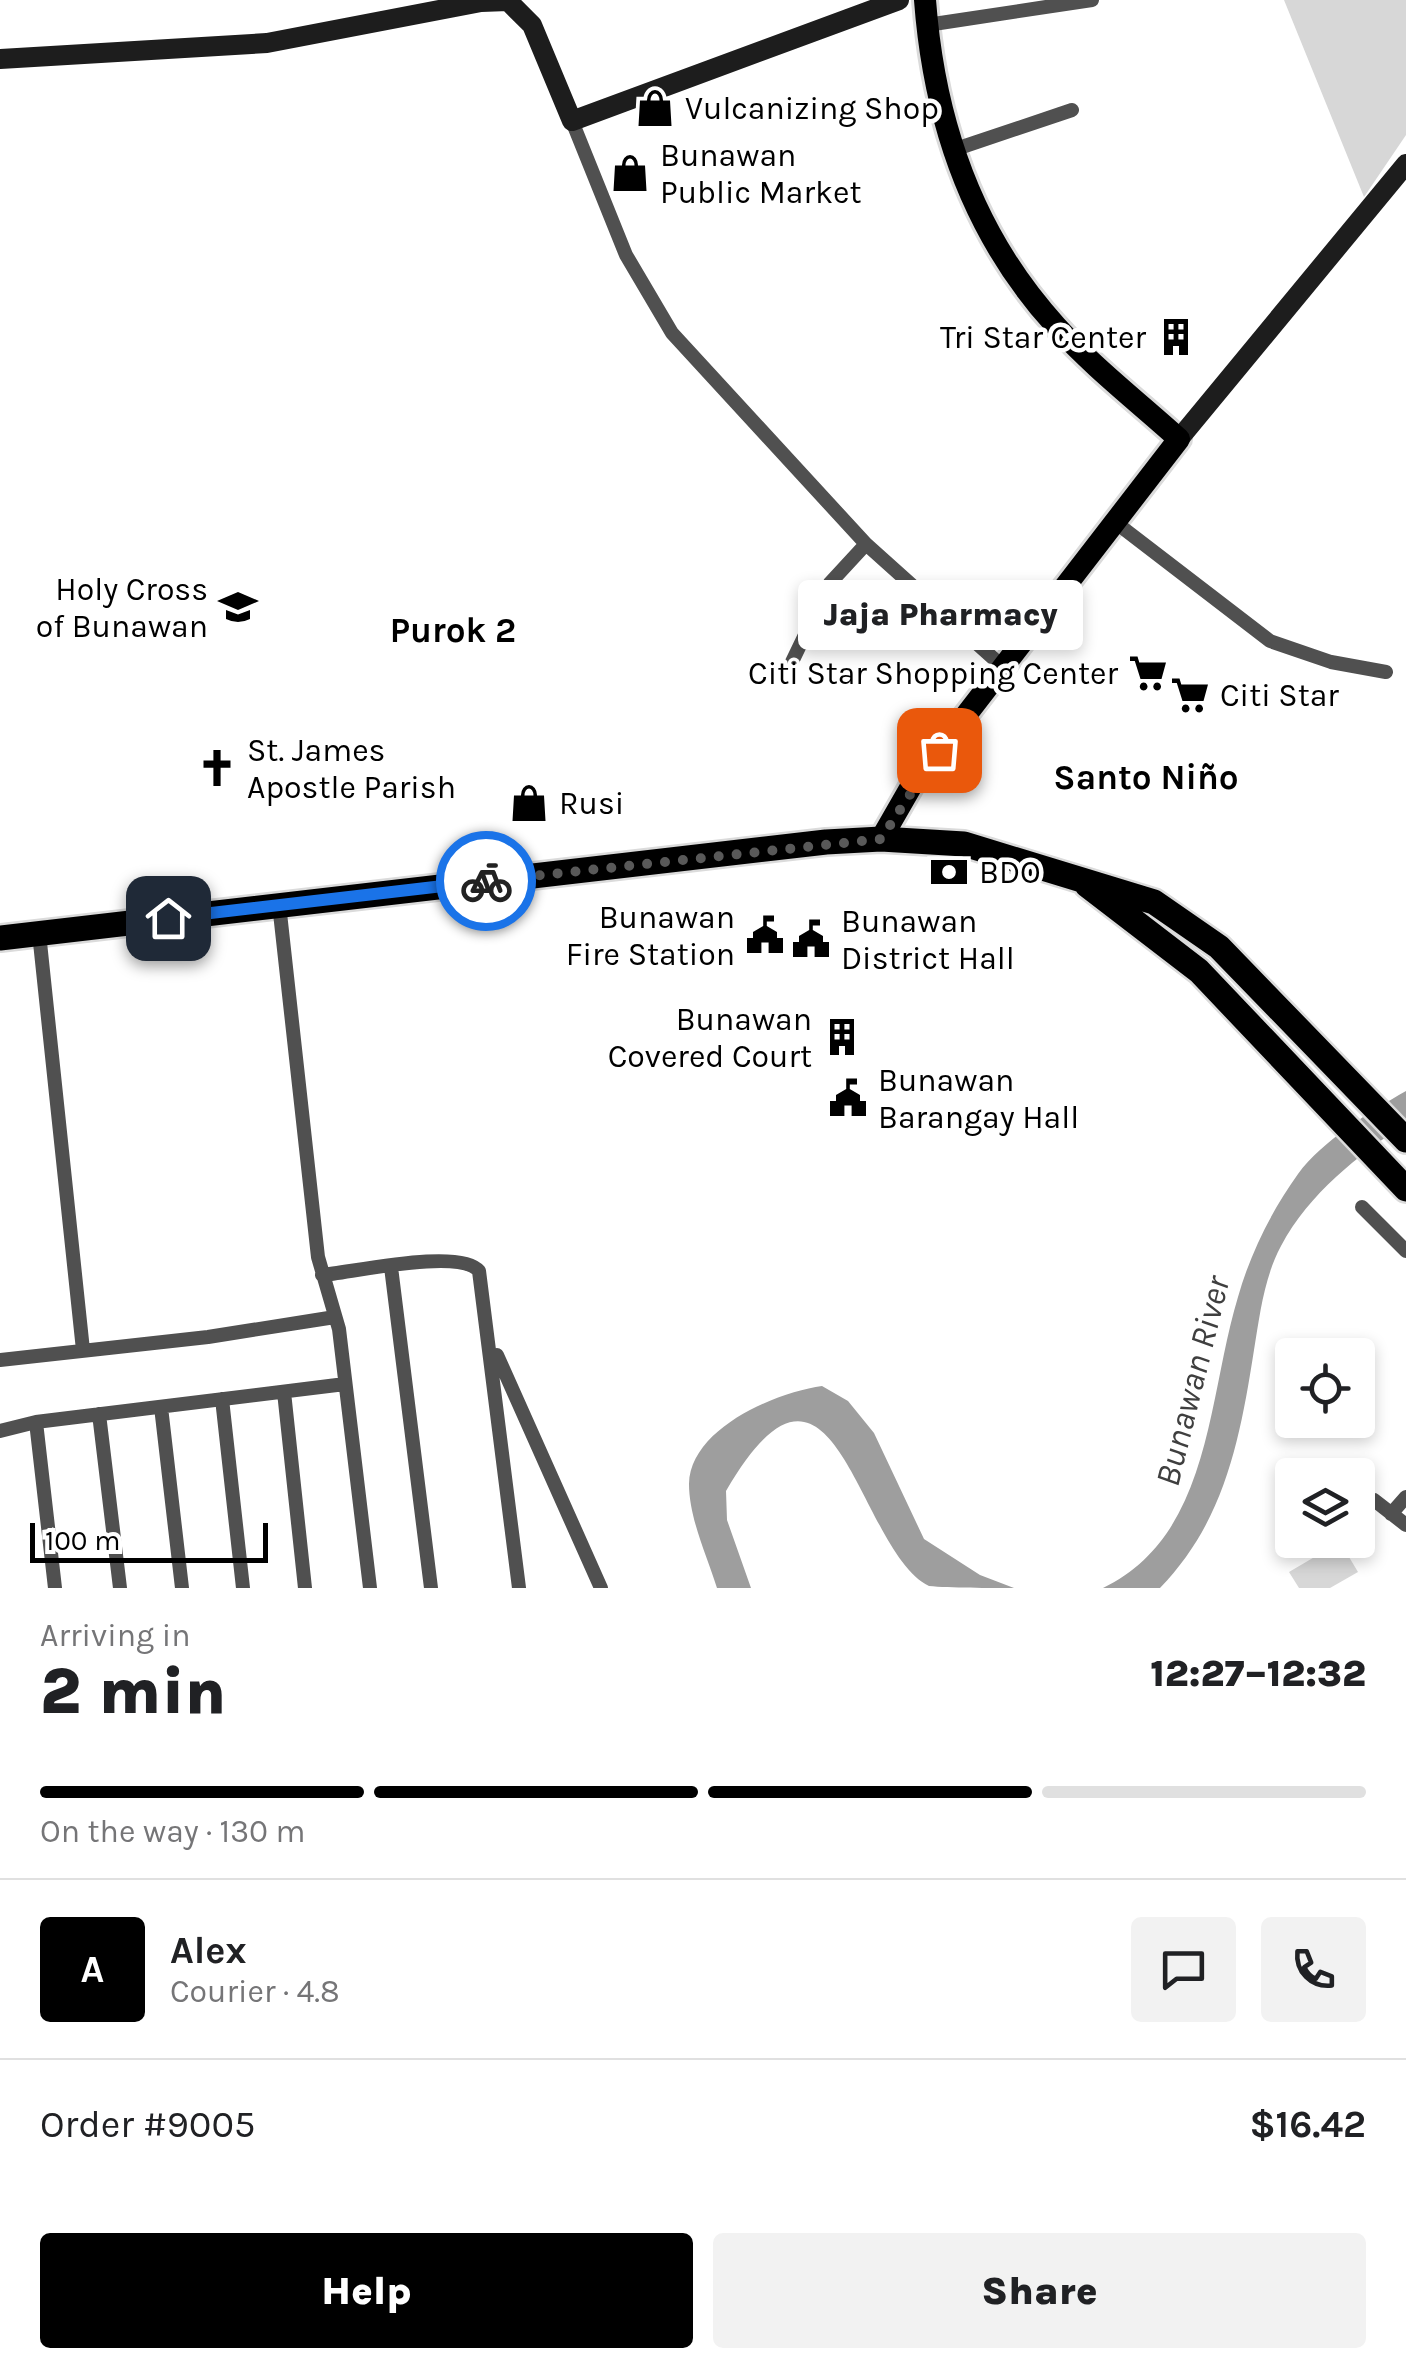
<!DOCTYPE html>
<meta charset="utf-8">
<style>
:root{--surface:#fff;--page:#f2f2f2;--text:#202124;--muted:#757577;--line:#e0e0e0;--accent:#000}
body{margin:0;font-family:Karla,sans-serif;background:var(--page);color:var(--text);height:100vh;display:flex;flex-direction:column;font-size:38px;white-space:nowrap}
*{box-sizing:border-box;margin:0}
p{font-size:32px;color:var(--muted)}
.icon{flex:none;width:55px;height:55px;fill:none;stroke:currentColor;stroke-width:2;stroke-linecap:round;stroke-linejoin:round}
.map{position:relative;height:1588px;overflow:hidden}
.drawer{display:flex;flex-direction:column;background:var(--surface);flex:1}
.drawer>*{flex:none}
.buttons{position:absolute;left:1275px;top:1338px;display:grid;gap:20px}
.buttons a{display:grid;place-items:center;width:100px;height:100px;border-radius:10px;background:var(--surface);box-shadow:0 5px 15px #0003;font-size:50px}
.scale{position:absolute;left:30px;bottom:25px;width:238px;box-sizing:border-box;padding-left:10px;border:5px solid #000;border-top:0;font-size:28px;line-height:35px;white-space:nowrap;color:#000;-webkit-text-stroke:8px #fff;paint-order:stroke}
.pin{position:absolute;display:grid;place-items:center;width:85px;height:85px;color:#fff;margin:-42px;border-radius:20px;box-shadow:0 5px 15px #0006}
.courier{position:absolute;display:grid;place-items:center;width:100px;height:100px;margin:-50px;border:8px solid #1a73e8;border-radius:50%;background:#fff;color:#222;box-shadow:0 2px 12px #0007}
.bubble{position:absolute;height:70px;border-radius:10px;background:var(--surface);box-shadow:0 5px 15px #0003;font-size:32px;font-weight:800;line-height:70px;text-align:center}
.overview em{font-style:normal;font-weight:800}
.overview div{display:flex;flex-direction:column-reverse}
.overview{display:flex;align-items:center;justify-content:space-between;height:170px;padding:0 40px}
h1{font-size:65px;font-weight:800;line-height:75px}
.bar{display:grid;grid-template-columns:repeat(4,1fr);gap:15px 10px;align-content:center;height:120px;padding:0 40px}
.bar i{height:12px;border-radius:8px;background:var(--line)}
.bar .selected{background:var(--accent)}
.bar p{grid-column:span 4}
.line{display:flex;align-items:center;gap:25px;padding:0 40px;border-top:2px solid var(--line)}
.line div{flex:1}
.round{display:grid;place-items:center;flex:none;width:105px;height:105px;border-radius:10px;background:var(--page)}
.primary-button{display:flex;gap:20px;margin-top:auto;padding:20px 40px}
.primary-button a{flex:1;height:115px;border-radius:10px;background:var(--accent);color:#fff;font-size:40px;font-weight:800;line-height:115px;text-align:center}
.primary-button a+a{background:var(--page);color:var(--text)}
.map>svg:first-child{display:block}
.green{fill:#d7d7d7}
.water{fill:#9e9e9e}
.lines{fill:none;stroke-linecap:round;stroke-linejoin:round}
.primary-casing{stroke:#dbdbdb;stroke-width:28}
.highway-casing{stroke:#dbdbdb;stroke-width:30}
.street{stroke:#505050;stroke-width:14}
.secondary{stroke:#1d1d1d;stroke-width:20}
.primary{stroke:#000;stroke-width:22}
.highway{stroke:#000;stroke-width:25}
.done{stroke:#595959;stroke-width:10;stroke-dasharray:0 18}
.route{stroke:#1a73e8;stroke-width:12}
.labels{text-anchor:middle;stroke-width:9;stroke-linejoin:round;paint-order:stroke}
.poi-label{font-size:32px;fill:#000;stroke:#fff;text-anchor:start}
.neighbourhood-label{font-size:35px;font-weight:bold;fill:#000;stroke:#fff}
.water-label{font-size:35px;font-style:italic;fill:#3f3f3f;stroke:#fff}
</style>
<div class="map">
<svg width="1406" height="1588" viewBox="0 0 1406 1588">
<rect width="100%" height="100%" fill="#fff"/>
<path class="green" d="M1284 0H1406V135L1364 197Z
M1340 1542 1358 1572 1330 1588H1299L1289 1572Z"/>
<path class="water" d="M1406 1091V1123C1357 1157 1310 1192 1281 1246 1264 1278 1260 1314 1254 1350 1240 1439 1225 1521 1160 1588H1103C1212 1535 1207 1399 1238 1297 1250 1254 1272 1210 1298 1174 1322 1141 1371 1111 1406 1091Z
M822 1386 848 1401 874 1433 924 1539 980 1575 1014 1588C991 1588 949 1588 929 1586 857 1551 835 1303 726 1491L727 1520 751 1588H717C707 1556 689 1518 689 1484 690 1428 777 1392 822 1386Z"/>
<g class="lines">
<g class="primary-casing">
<path id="primary" d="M881 839 912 785 1179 439C1138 402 1093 367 1056 326 973 235 934 121 925 0"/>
</g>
<g class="highway-casing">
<path id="highway" d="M1087 885 1199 971 1406 1189
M0 938 826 842 881 839 964 844 1154 902 1219 947 1406 1140"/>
</g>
<path class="street" d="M927 25 1092 0
M572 121 626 255 672 333 866 544 1003 667
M953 150 1072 110
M1115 522 1270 641 1331 662 1386 672
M790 666 830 583 866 544
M279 904 318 1257 339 1329 370 1588
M39 933 83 1350
M1362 1207 1406 1251
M391 1267 431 1588
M322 1275C354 1272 460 1248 479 1271L519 1588
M497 1355 601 1588
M0 1360 208 1337 335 1317
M284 1392 305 1588
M222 1399 243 1588
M161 1407 182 1588
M99 1414 120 1588
M36 1422 55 1588
M0 1431 36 1422 345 1384
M1374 1500 1406 1525
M1391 1514 1406 1497"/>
<path class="secondary" d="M0 59 267 43 481 2 508 1 532 25 572 121 899 0
M1179 439 1406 164"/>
<use href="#primary" class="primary"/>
<use href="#highway" class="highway"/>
</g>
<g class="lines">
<path class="done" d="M486 881 881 839 939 750"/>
<path class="route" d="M168 918 486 881"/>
</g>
<defs>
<g id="shop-bare" transform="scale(3)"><path d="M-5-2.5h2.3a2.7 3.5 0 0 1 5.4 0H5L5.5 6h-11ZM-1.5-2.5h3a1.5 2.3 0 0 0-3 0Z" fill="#000" stroke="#fff" stroke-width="2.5" paint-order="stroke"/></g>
<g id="building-bare" transform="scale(3)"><path d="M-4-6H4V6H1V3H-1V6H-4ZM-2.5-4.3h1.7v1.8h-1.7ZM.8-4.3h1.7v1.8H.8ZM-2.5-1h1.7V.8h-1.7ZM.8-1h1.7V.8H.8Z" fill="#000" stroke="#fff" stroke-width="2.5" paint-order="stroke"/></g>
<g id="school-bare" transform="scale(3)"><path d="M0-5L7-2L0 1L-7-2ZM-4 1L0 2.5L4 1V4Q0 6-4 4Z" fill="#000" stroke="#fff" stroke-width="2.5" paint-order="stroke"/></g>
<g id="supermarket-bare" transform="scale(3)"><path d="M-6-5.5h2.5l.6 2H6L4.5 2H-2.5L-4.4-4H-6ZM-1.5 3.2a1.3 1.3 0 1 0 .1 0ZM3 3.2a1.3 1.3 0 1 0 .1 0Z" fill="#000" stroke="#fff" stroke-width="2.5" paint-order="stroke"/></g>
<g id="church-bare" transform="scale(3)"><path d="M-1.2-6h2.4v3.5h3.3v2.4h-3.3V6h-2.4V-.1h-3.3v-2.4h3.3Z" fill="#000" stroke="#fff" stroke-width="2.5" paint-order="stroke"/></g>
<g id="bank-bare" transform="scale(3)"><path d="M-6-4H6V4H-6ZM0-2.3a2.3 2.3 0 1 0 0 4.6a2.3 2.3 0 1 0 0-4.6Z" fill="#000" stroke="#fff" stroke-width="2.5" paint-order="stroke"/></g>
<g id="civic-bare" transform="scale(3)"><path d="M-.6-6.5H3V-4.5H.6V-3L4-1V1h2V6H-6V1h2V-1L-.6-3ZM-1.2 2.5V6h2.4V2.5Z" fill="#000" stroke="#fff" stroke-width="2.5" paint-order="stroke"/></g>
</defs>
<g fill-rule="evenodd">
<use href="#shop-bare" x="655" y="108"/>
<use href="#shop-bare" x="630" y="173"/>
<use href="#building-bare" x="1176" y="337"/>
<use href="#school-bare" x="238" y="607"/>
<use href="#supermarket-bare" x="1148" y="673"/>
<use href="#supermarket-bare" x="1190" y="695"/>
<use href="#church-bare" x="217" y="768"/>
<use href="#shop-bare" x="529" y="803"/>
<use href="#bank-bare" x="949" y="872"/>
<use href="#civic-bare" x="765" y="935"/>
<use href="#civic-bare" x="811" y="939"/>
<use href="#building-bare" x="842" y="1037"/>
<use href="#civic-bare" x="848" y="1098"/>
</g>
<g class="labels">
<g class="poi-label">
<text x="685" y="119">Vulcanizing Shop</text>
<text x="660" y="166">Bunawan<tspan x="660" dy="37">Public Market</tspan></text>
<text x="1146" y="348" text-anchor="end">Tri Star Center</text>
<text x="208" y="600" text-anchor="end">Holy Cross<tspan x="208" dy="37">of Bunawan</tspan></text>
<text x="1118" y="684" text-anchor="end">Citi Star Shopping Center</text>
<text x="1220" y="706">Citi Star</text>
<text x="247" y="761">St. James<tspan x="247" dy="37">Apostle Parish</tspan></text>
<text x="559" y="814">Rusi</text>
<text x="979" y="883">BDO</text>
<text x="735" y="928" text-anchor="end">Bunawan<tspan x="735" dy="37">Fire Station</tspan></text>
<text x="841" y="932">Bunawan<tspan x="841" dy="37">District Hall</tspan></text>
<text x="812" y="1030" text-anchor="end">Bunawan<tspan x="812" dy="37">Covered Court</tspan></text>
<text x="878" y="1091">Bunawan<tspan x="878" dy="37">Barangay Hall</tspan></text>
</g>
<g class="neighbourhood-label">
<text x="453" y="642">Purok 2</text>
<text x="1146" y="789">Santo Niño</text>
</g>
<g class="water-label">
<text transform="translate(1192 1381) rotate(-76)" y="12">Bunawan River</text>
</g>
</g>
</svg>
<div class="buttons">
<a><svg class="icon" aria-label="locate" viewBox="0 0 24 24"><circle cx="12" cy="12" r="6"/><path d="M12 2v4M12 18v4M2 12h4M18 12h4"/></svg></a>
<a><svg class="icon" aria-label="layers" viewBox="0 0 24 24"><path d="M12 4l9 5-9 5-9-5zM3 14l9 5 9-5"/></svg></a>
</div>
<div class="scale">100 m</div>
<div class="pin" style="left:939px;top:750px;background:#ea580c"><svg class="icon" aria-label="bag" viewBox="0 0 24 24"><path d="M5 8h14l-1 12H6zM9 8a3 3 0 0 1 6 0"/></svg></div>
<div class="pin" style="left:168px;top:918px;background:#1f2937"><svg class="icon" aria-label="home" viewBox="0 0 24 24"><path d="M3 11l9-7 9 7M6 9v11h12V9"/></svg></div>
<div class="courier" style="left:486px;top:881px"><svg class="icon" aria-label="bike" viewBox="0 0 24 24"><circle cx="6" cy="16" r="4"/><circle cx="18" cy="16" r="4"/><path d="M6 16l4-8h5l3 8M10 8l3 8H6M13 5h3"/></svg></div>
<div class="bubble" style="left:798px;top:580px;width:285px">Jaja Pharmacy</div>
</div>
<section class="drawer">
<div class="overview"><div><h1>2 min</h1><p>Arriving in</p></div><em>12:27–12:32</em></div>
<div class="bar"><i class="selected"></i><i class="selected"></i><i class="selected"></i><i></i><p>On the way · 130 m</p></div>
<div class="line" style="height:180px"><b class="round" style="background:var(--accent);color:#fff">A</b><div><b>Alex</b><p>Courier · 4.8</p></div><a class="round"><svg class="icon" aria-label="chat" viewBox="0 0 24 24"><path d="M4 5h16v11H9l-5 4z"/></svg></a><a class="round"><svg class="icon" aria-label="phone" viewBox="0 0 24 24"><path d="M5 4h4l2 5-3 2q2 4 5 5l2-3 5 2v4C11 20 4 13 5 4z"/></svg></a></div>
<div class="line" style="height:130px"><div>Order #9005</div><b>$16.42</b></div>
<div class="primary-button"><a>Help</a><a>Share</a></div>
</section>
